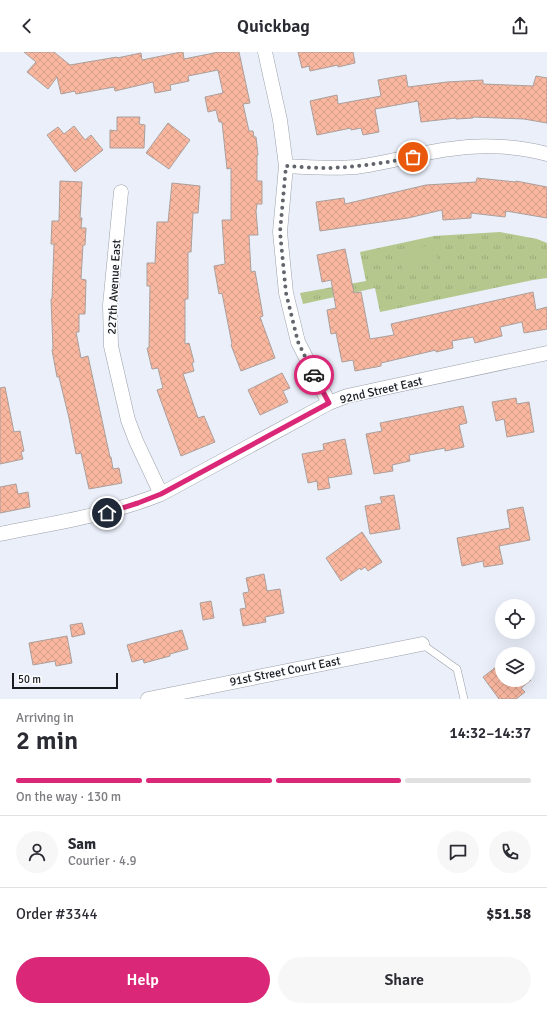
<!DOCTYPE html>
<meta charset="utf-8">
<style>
:root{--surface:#fff;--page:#f7f7f7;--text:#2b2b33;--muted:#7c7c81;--line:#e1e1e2;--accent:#db2777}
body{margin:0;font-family:Signika,sans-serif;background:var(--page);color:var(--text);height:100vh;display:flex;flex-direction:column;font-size:15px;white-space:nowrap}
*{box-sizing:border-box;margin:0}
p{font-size:13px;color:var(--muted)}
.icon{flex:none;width:22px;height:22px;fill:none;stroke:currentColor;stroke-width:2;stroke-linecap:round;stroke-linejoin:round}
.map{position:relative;height:647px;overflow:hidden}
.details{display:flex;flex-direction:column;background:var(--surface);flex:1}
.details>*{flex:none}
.fabs{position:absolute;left:495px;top:547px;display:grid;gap:8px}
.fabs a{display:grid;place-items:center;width:40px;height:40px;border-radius:50%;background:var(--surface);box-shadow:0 4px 16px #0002;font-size:20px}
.scale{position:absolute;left:12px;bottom:10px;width:106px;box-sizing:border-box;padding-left:4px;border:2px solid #191b1f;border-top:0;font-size:11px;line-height:14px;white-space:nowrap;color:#191b1f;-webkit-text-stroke:3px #fbfcfe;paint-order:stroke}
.pin{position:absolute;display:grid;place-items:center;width:34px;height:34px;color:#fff;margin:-17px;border:2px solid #fff;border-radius:50%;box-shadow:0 1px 4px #0007}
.courier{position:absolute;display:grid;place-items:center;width:40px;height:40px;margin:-20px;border:3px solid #db2777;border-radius:50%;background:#fff;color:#222;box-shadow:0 1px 5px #0007}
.overview em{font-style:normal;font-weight:600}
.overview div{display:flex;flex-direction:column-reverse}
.overview{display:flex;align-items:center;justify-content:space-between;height:68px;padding:0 16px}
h1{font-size:26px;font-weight:600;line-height:30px}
.bar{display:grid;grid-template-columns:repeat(4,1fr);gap:6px 4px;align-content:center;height:48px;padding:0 16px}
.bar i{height:5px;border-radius:3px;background:var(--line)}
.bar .selected{background:var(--accent)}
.bar p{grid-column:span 4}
.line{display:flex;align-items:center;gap:10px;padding:0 16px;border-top:1px solid var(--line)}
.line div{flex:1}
.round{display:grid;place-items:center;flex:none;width:42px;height:42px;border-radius:21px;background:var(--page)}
.primary-button{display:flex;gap:8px;margin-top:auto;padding:8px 16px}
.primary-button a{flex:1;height:46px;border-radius:24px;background:var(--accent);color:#fff;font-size:16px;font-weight:600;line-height:46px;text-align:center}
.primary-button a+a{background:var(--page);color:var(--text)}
header{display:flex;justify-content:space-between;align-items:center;height:52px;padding:0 16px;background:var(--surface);font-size:18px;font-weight:600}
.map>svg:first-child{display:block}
.park{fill:url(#park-tufts)}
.pitch{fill:#b5c78d}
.building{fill:url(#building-cross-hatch);stroke:#ab9f9b}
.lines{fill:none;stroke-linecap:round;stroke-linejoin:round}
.lane-casing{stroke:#9ba0aa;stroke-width:8}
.street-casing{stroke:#9ba0aa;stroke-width:15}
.lane{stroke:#fff;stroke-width:7}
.street{stroke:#fff;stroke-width:14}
.done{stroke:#62656c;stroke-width:4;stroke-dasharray:0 7.2}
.route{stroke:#db2777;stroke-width:5}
.labels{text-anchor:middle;stroke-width:3;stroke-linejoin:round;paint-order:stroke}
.street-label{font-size:12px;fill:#191b1f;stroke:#fbfcfe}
</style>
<header><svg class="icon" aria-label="back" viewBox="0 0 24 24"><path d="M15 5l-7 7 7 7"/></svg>Quickbag<svg class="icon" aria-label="share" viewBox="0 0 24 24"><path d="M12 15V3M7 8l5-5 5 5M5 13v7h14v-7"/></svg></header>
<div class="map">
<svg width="547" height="647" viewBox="0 0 547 647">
<defs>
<pattern id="park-tufts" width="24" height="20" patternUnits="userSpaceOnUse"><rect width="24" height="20" fill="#b5c78d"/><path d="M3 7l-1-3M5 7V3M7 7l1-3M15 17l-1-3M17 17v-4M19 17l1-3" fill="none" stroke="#9baa79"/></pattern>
<pattern id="building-cross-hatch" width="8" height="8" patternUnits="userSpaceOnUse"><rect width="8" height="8" fill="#fab7a0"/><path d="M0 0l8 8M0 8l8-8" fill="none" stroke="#d69d89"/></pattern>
</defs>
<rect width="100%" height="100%" fill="#eaeffa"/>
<path class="park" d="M500 180 537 187 547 191V226L533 228 380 260 375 236 303 252 300 241 366 229 360 200 434 184Z"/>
<path class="pitch" d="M434 192 438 209 402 217 398 200Z"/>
<path class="building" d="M24 0H54L70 13 117 5V6L141 1 142 8 181 0H183L184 7 219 0H239L250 51 243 52 249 79H253L254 85H256L258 103H257V129H262V152H257L256 159 258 183H249L251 220 255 219 263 264 260 265 275 306 241 319 231 293 232 292 222 241 219 242 214 214 225 212 222 168H231V116L227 117 222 70H219L216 58 208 60 205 45 223 41 218 18 188 24 189 29 170 33 171 38 155 41 153 30 115 39 114 35 76 42 75 39 61 42 57 25 48 37 27 20 36 10Z
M298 0H353L355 11 338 15V13L310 19 309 14 302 16Z
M406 23 408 35 447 30 483 28V32L533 34 536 24 547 26V71L524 67 473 65V66L456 67V66L421 70 418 49 375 57 379 80 363 83 361 76 351 78V76L317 83 310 49 337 43 338 52 381 44 378 28Z
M117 65H140L139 72 145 73 144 96H110V78L117 79Z
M168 71 190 88 169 117 146 101Z
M74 74 85 88 91 83 103 98 75 120 47 83 58 75 64 82Z
M477 126 516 130V129L547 135V166L506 159 505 165 471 161V166L443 168 442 158 408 166 320 179 316 150 344 146 345 152 426 133 476 130Z
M60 129 82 130 80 166H82L81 176H86L85 193H83L81 227 86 228 85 262H79V280H76L81 306 88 304 110 405H111L113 417 119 416 122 431 89 437 81 401 76 402 69 366 59 325H57L52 298 53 297 51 247H52L54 192H51L52 169H59Z
M172 131 200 134 198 161H193L191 200H188V247H185V292L189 291 194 310 192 311 194 319 183 322 198 366 204 364 215 390 181 404 157 338 163 336 158 316 152 317 147 296H149L150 234H147V211H155L157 170H168Z
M345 197 354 241 361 240 370 287 394 283 391 272 533 240 536 258 547 255V277L524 281 522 270 500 275 502 284 475 291 473 285 452 289 453 296 436 300V298L381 311V314L355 319 353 308 342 310 336 281 331 282 327 258 336 256 331 228 322 230 317 203Z
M282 321 290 336 283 339 288 350 260 363 248 338Z
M5 335 14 380 20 379 24 399 21 400 23 407 0 412V336Z
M516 346 517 352 529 350 534 380 507 385 504 367 496 369 492 350Z
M463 354 467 371 459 373 464 395 445 399V396L409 403 410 409 392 413 393 419 374 422 366 382 382 379 380 371Z
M345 387 352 422 328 426 330 436 318 438 317 429 308 431 302 402 324 398 323 392Z
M16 432 18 442 28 440 30 455 0 461V435Z
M394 443 400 477 370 482 365 454 382 451 380 445Z
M523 455 530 488 499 494 503 512 484 515 483 509 462 514 457 486 510 476 507 458Z
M362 480 382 510 368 519 365 515 361 518 360 516 341 529 326 506Z
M264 522 267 539 280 537 284 561 265 565 266 570 243 574 240 557 246 556 243 541 249 540 246 526Z
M211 549 214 566 203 568 200 551Z
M82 571 85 582 72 585 70 573Z
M182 578 188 597 170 602V604L144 611 143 607 132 610 127 593Z
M67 584 72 611 56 614 55 609 33 613 29 591Z
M502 613V628H531L521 636 525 640 516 647H499L483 625 496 615 497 617Z"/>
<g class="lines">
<g class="lane-casing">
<path id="lane" d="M422 592 457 617 464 647"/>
</g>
<g class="street-casing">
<path id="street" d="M265 0 280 68 286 114 280 180 286 241 298 290 329 351
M286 114C309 115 333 117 356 115 388 111 418 101 450 97 481 92 517 94 547 102
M121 140 110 253 111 294 128 368 136 389 161 442
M0 482C54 471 109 463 161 442L329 351 347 344 547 301
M148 647 422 592"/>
</g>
<use href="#lane" class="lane"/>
<use href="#street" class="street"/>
</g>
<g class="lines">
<path class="done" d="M314 323 298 290 286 241 280 180 286 114C300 115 315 116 329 116 358 115 385 111 413 105"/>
<path class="route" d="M107 461 138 451 161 442 329 351 314 323"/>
</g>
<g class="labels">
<g class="street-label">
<text transform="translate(114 235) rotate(-87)" y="4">227th Avenue East</text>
<text transform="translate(381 338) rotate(-13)" y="4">92nd Street East</text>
<text transform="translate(285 619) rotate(-11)" y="4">91st Street Court East</text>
</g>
</g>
</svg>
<div class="fabs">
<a><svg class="icon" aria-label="locate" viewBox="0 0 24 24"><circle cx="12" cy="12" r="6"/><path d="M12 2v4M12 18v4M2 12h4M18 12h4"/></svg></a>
<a><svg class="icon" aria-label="layers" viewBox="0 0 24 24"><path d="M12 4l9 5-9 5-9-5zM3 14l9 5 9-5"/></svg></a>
</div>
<div class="scale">50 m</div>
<div class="pin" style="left:413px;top:105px;background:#ea580c"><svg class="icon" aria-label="bag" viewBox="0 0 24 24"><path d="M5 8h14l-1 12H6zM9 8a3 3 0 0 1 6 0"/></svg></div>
<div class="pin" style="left:107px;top:461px;background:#1f2937"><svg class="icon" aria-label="home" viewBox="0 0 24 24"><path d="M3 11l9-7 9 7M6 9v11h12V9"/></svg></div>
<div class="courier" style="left:314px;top:323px"><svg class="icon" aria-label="car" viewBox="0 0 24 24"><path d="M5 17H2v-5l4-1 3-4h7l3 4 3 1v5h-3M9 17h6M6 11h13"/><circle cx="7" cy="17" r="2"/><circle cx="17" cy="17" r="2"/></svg></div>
</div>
<section class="details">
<div class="overview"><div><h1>2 min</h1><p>Arriving in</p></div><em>14:32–14:37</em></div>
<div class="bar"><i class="selected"></i><i class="selected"></i><i class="selected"></i><i></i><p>On the way · 130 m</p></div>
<div class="line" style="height:72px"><a class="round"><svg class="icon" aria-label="person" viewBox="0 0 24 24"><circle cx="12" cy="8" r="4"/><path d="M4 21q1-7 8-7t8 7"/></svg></a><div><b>Sam</b><p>Courier · 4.9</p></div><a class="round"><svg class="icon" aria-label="chat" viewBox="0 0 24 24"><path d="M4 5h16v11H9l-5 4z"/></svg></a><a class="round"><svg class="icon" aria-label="phone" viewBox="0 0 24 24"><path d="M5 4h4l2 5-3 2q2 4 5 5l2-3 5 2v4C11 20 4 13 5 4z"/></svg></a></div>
<div class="line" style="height:52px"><div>Order #3344</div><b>$51.58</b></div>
<div class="primary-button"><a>Help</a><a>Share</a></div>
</section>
